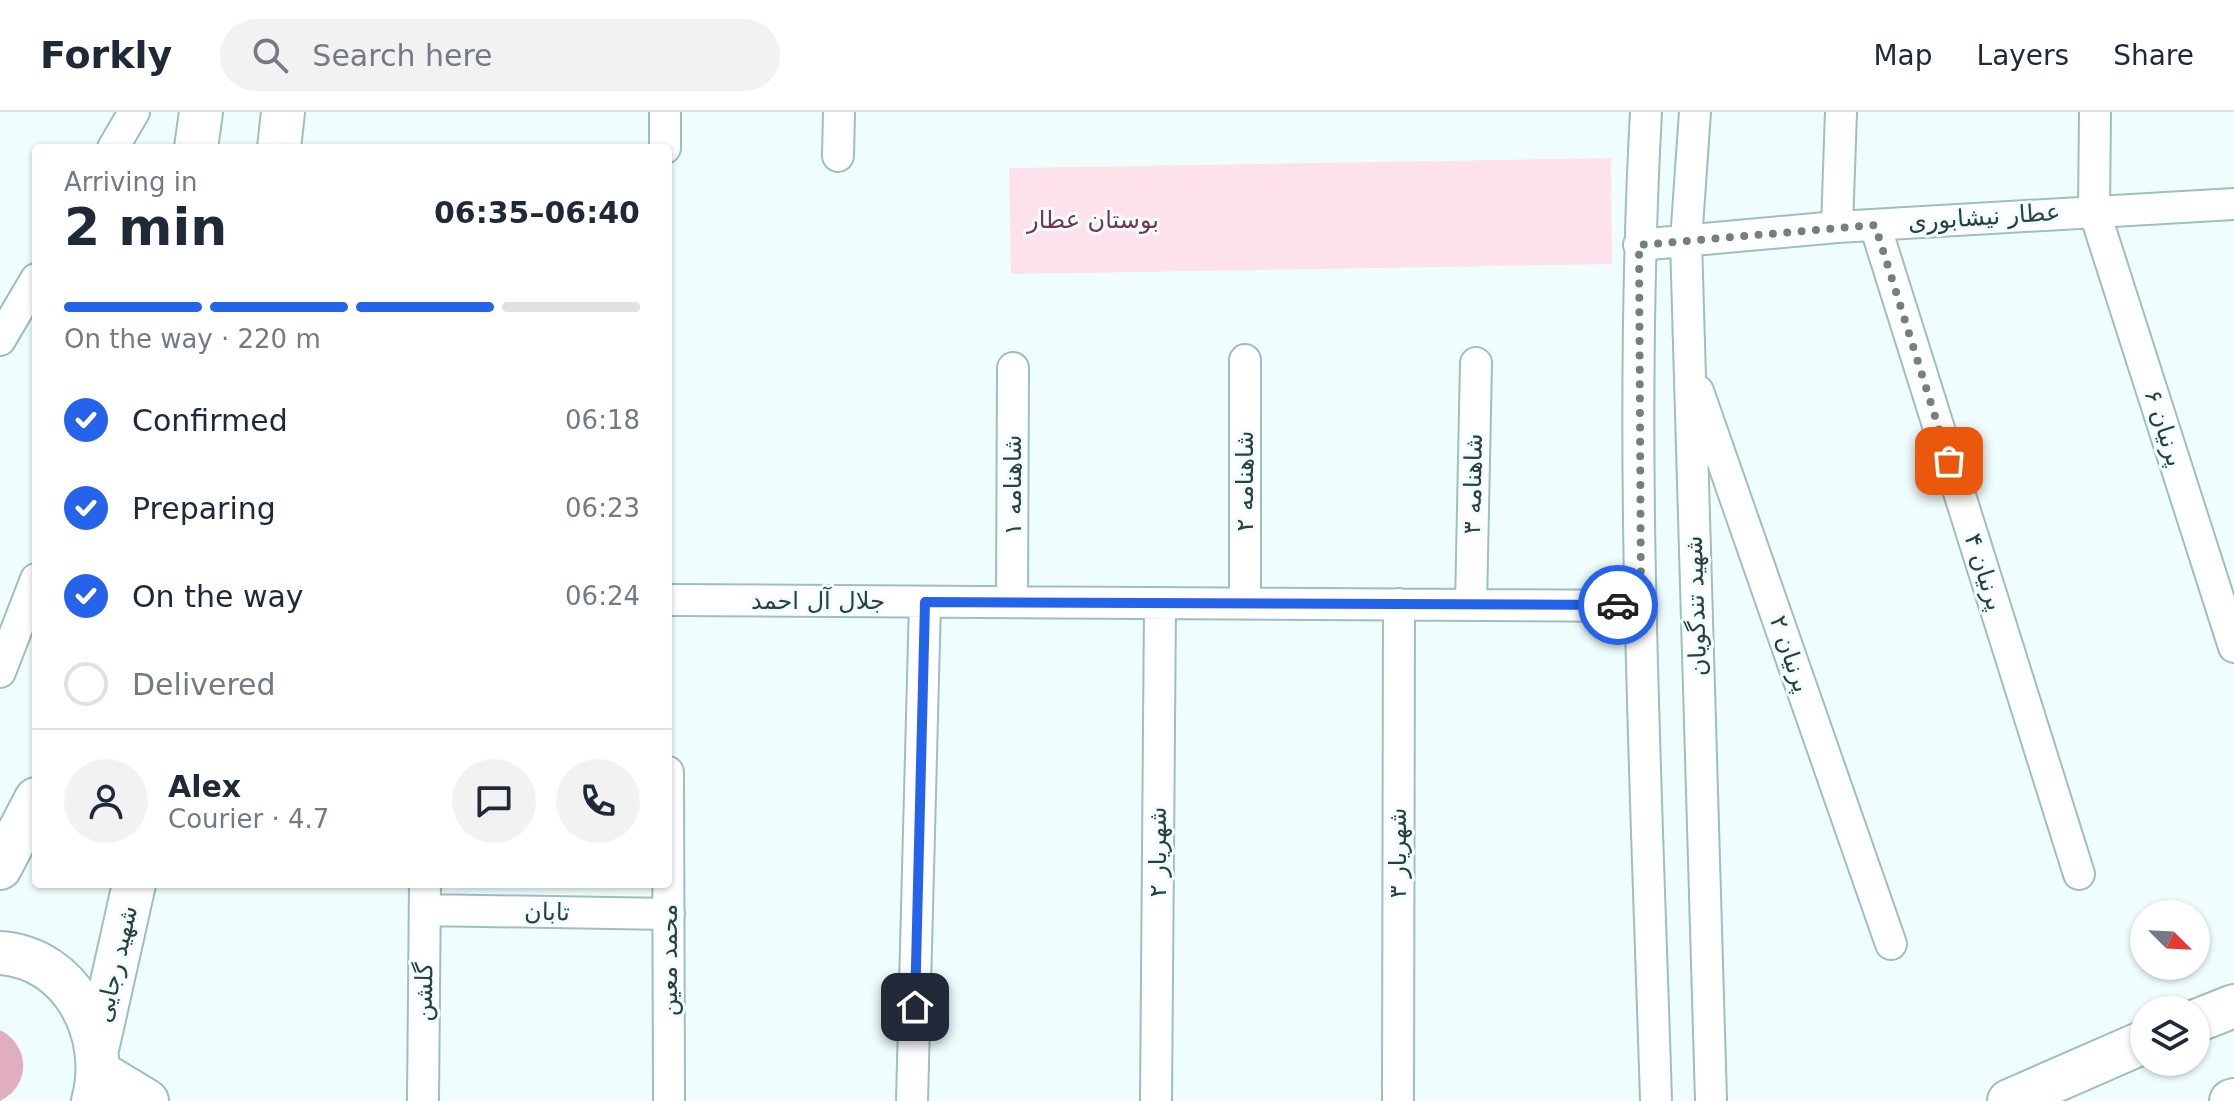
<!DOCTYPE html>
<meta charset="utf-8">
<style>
:root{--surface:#fff;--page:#f2f2f3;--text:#1f2937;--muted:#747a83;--line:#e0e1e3;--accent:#2563eb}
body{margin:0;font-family:"DejaVu Sans",Cairo,sans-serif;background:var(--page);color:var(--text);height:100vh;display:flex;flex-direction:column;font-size:30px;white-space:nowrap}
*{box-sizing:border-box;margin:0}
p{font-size:26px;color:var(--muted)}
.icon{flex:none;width:44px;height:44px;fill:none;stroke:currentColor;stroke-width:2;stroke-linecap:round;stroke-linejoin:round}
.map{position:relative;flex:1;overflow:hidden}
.drawer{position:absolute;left:32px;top:32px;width:640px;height:744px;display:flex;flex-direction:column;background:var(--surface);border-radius:8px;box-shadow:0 2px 6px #0004}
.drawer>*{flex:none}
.needle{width:52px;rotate:114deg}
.fabs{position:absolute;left:2130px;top:788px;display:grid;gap:16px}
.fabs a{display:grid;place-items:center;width:80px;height:80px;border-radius:50%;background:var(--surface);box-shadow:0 2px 6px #0004;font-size:40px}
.pin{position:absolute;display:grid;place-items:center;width:68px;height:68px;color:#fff;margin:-34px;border-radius:16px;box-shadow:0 4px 12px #0006}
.courier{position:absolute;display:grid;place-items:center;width:80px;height:80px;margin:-40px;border:6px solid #2563eb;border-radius:50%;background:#fff;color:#222;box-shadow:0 2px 10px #0007}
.head em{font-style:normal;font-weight:700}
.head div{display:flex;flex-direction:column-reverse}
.head{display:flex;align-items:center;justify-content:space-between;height:136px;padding:0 32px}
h1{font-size:52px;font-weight:700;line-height:60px}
.bar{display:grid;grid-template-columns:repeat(4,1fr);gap:12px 8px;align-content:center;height:96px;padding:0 32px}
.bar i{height:10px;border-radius:6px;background:var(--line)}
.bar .active{background:var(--accent)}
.bar p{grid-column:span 4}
.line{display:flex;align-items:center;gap:20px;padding:0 32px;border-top:2px solid var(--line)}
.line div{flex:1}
.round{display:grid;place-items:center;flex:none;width:84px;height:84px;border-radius:42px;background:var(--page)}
ol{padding:0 32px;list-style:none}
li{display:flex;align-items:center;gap:24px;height:88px}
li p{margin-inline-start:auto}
li .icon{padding:8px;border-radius:50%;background:var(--accent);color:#fff;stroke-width:4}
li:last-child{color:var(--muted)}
li i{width:44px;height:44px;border:4px solid var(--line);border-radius:50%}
header{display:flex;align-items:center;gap:48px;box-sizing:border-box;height:112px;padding:0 40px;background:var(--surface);border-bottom:2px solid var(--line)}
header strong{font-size:38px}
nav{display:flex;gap:44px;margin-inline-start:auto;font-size:28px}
.search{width:560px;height:72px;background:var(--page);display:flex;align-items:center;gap:20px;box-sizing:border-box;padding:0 28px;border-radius:44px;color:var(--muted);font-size:30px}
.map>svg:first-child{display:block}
.green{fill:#fde2eb}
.water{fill:#e1aec0}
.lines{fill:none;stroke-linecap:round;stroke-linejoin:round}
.street-casing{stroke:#9bc0be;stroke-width:34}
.secondary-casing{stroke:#9bc0be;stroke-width:46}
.street{stroke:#fff;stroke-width:30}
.secondary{stroke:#fff;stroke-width:42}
.done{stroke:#728180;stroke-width:8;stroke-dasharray:0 14.4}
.route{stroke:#2563eb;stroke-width:10}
.labels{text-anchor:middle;stroke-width:6;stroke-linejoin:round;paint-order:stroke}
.street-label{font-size:24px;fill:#2e3e3d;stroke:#effefd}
.park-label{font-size:24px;fill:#753550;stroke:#effefd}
</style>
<header>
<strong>Forkly</strong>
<div class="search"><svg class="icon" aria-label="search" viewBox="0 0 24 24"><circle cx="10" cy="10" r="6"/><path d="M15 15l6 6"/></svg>Search here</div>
<nav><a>Map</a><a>Layers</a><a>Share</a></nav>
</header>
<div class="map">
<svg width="2234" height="989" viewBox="0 0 2234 989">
<rect width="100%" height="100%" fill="#effefd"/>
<path class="green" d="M1611 46 1612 152 1011 162 1009 56Z"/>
<path class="water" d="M0 918C30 933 32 973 0 989Z"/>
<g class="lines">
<g class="street-casing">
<path id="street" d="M665 0V36
M1646 0C1628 329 1646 660 1656 989
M1695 0 1686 129 1711 989
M2095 0 2094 98 2234 535
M113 36 134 0
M838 44 839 0
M1875 113 2079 762
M1837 115 1841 0
M1639 133 1837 115 2234 92
M0 228 36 167
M1698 279 1891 832
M668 488 1641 494
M1012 490 1013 256
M1245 491V248
M1471 493 1476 251
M0 560 36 467
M668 660 669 989
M425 798 669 802
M423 989 425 772
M912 989 925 490
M1156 989 1160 491
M1398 989 1399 492"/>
</g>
<g class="secondary-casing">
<path id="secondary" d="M196 36 201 0
M279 36 283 0
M0 756 36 687
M0 841C73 846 111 924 93 989
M2196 909 2234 894
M98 933 134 772
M99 960 147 989
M2009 989 2144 930
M2231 989 2234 988"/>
</g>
<use href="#street" class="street"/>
<use href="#secondary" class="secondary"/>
</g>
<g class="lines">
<path class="done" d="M1618 493 1641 494 1639 133 1875 113 1949 349"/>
<path class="route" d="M915 895 925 490 1618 493"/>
</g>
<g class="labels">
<g class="street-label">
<text transform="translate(1984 105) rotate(-4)" y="8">عطار نیشابوری</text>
<text transform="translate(2164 316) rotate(72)" y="8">پرنیان ۶</text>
<text transform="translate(1245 369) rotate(-90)" y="8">شاهنامه ۲</text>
<text transform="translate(1473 372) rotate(-89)" y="8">شاهنامه ۳</text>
<text transform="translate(1013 373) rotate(-90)" y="8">شاهنامه ۱</text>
<text transform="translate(1984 460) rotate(72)" y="8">پرنیان ۴</text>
<text x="818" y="497">جلال آل احمد</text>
<text transform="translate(1696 494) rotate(-92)" y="8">شهید تندگویان</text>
<text transform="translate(1790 542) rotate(71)" y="8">پرنیان ۲</text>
<text transform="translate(1158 740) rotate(-90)" y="8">شهریار ۲</text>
<text transform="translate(1398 741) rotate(-90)" y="8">شهریار ۳</text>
<text transform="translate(547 800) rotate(1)" y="8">تابان</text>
<text transform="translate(669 848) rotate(-90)" y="8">محمد معین</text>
<text transform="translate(116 852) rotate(-77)" y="8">شهید رجایی</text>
<text transform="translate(424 880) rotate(-89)" y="8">گلشن</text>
</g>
<g class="park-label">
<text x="1093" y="116">بوستان عطار</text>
</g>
</g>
</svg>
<div class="fabs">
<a><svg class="needle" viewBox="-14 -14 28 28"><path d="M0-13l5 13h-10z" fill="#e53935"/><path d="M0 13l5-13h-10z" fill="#747a83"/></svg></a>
<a><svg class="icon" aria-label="layers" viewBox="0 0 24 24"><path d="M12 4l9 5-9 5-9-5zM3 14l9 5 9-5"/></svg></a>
</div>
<div class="pin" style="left:1949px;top:349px;background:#ea580c"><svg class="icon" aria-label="bag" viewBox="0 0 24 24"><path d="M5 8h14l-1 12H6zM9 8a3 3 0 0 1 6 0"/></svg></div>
<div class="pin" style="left:915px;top:895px;background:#1f2937"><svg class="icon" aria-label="home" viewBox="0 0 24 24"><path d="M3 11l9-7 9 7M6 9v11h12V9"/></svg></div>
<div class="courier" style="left:1618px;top:493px"><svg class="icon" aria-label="car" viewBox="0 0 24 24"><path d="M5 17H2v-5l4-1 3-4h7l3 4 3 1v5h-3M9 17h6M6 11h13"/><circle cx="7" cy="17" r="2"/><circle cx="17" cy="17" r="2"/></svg></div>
<section class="drawer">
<div class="head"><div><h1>2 min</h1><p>Arriving in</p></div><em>06:35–06:40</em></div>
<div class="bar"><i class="active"></i><i class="active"></i><i class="active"></i><i></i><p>On the way · 220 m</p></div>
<ol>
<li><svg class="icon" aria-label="check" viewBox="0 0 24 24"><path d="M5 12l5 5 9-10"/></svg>Confirmed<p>06:18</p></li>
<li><svg class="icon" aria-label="check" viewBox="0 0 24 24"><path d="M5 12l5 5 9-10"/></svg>Preparing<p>06:23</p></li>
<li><svg class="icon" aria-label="check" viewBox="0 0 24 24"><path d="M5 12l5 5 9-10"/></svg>On the way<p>06:24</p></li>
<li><i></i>Delivered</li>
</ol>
<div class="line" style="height:144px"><a class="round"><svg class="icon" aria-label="person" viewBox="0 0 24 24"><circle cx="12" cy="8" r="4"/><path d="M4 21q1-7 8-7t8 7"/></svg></a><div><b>Alex</b><p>Courier · 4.7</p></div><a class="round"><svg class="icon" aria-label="chat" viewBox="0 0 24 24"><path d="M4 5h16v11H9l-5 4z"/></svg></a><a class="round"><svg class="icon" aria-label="phone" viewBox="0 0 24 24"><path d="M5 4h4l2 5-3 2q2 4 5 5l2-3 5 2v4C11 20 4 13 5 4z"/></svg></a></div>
</section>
</div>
